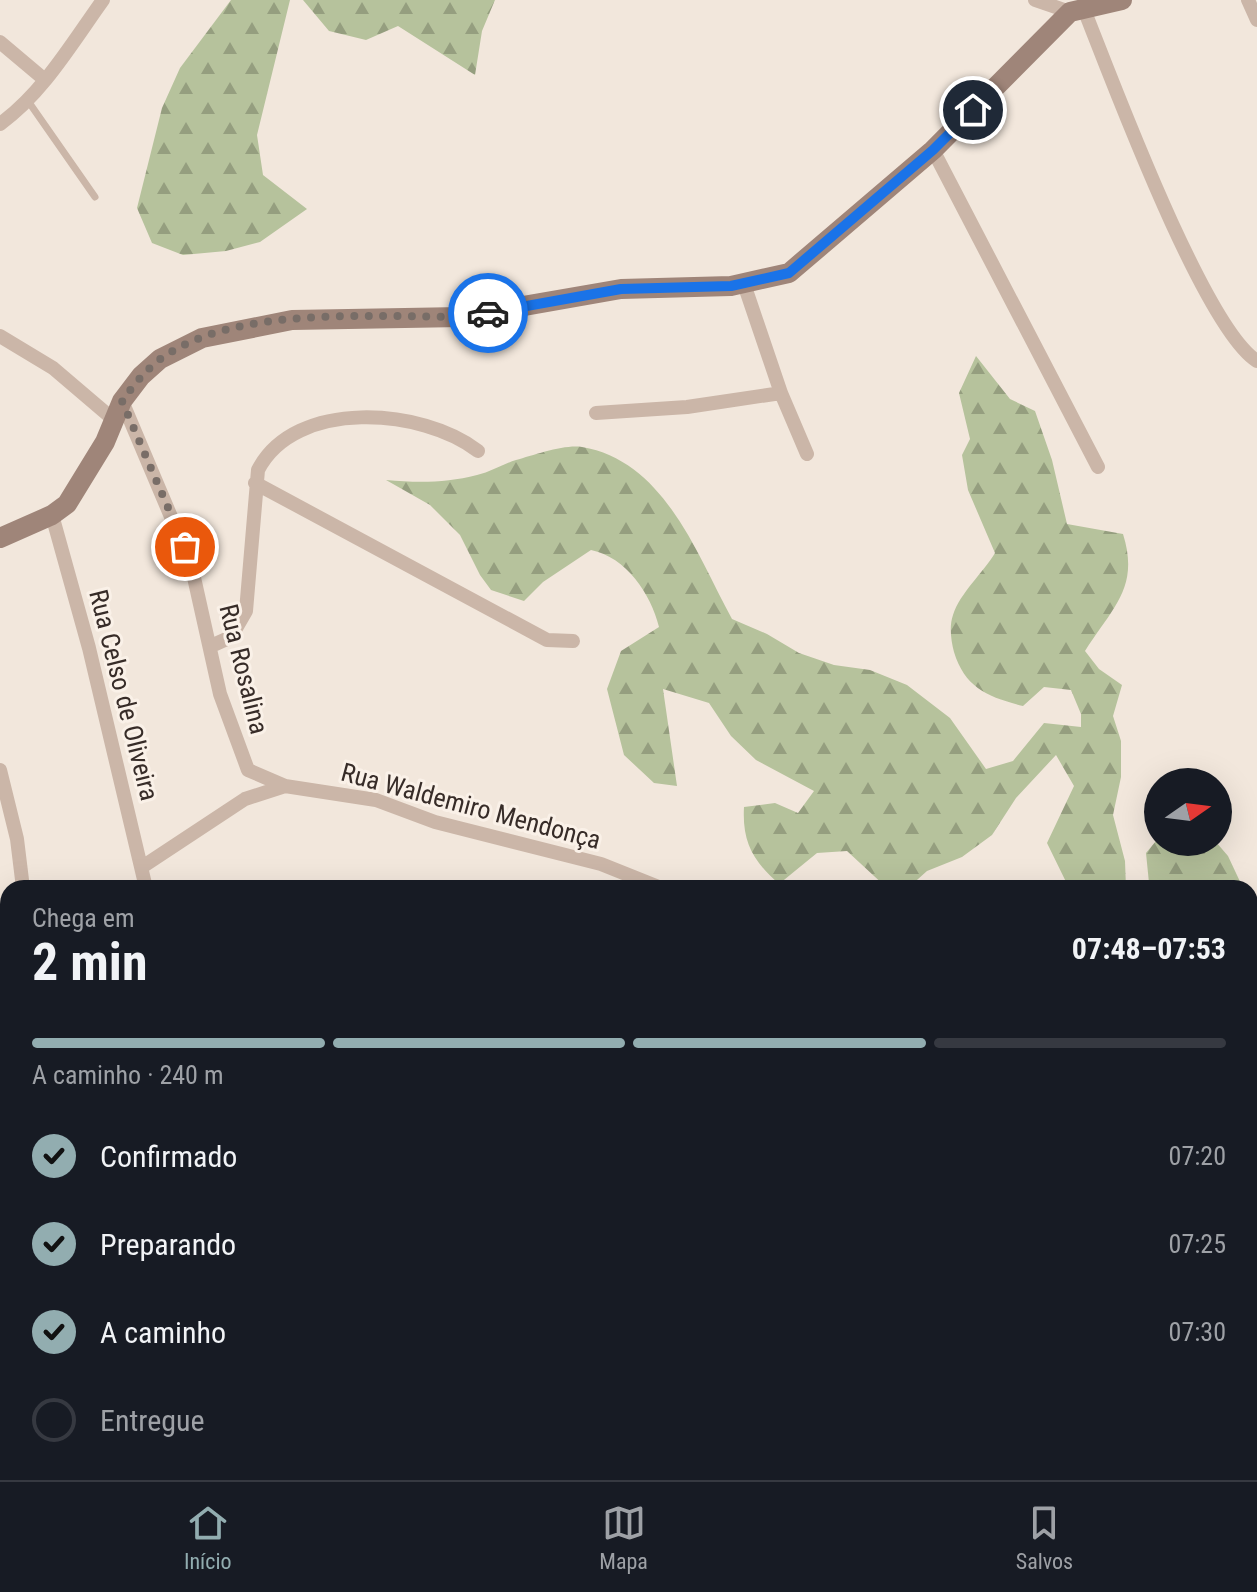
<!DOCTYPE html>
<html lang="pt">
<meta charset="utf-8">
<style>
:root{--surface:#171b24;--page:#20242c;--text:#f1f3f6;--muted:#9ea1a6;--line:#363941;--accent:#92adb0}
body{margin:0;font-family:"Roboto Condensed",sans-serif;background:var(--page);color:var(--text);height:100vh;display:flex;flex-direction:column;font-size:30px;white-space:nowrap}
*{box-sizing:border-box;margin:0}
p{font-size:26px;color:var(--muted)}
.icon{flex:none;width:44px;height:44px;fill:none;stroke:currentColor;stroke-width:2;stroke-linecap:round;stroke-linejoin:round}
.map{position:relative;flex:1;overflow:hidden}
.drawer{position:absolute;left:0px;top:880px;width:1258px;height:600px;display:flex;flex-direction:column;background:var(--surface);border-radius:24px 24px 0 0;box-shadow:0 8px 32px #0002}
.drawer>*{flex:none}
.needle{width:52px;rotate:76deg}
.tools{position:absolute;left:1144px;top:768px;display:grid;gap:16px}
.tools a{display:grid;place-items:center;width:88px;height:88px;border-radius:50%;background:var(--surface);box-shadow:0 8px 32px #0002;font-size:40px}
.pin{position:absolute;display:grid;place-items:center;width:68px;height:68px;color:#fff;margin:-34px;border:4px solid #fff;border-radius:50%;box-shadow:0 2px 8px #0007}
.courier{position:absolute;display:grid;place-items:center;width:80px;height:80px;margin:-40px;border:6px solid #1a73e8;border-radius:50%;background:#fff;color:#222;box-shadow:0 2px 10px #0007}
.overview em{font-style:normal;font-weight:700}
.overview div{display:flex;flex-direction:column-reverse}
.overview{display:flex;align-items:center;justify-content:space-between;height:136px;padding:0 32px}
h1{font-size:52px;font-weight:700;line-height:60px}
.bar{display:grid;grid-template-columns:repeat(4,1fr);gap:12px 8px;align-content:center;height:96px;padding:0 32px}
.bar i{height:10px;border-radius:6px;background:var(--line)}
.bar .current{background:var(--accent)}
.bar p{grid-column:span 4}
ol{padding:0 32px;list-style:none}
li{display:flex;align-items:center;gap:24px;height:88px}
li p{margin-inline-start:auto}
li .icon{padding:8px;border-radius:50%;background:var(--accent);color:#111;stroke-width:4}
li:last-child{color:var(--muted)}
li i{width:44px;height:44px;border:4px solid var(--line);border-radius:50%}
.menu{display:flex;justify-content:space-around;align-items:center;height:112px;border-top:2px solid var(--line);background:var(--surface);font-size:22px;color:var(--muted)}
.menu a{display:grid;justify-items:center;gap:4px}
.menu .current{color:var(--accent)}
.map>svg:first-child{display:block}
.forest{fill:url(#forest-firs)}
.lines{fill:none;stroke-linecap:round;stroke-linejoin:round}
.lane{stroke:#cbb6a8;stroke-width:7}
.street{stroke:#cbb6a8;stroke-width:14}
.secondary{stroke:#9f8579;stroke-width:20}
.done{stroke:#786d67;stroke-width:8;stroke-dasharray:0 14.4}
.route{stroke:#1a73e8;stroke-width:10}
.labels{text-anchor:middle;stroke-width:6;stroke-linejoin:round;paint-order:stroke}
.street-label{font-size:26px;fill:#372c28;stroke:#faf1e8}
</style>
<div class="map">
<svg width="1257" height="1480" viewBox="0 0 1257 1480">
<defs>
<pattern id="forest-firs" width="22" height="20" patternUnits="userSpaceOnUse" patternTransform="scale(2)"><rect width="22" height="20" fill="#b6c29c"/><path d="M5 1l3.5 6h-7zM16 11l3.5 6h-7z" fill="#959e7f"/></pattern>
</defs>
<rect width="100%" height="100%" fill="#f2e7dc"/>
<path class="forest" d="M231 0H290L257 135 263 175 307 209 260 242 226 251 183 255 152 243 137 208 162 108 180 68Z
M303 0H495L482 31 475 75 398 26 366 40 329 31Z
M976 356 1010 399 1035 411 1052 460 1067 524 1123 534C1140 588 1112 608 1085 651L1099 669 1122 685 1113 716 1121 741V777L1113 815 1125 861 1126 888H1069L1047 843 1074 786 1056 755 1016 798 992 835 962 857 927 871 908 888H887L847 851 817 853 779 884C753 861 742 842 744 807L775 803 798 813 814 791 756 760 731 736 709 703 663 689 677 786 654 783 624 755 607 689 621 651 659 627C651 594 626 557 591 550L543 582 524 601 491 590 480 575 460 535 430 505 386 480C418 483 446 483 477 475 491 472 503 464 516 460 534 455 565 444 582 447 665 461 697 555 732 619L767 634 799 653 834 665 870 670 907 685 950 718 986 769 1013 761 1044 723 1081 727V714L1071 690 1044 687 1023 706C988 697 965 688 954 652 951 641 949 626 953 615 960 593 983 573 995 553L968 490 962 455 970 439 959 393Z
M1156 841 1216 842 1228 856 1243 888H1155L1149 883 1146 853Z
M8 1205V1456L0 1436V1208Z
M1257 1413V1480H1205L1215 1472H1250V1422Z
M13 1472H599L610 1480H16Z
M692 1472H1148L1159 1480H712L697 1478Z"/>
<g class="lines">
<path class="lane" d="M28 101 95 197"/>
<path class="street" d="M1035 0 1070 12
M1248 0 1257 20
M1085 12C1112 80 1204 328 1257 361
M0 42 45 80
M0 124C43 93 72 43 103 0
M933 150 1098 467
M744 284 781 393 807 454
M0 336 53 368 114 420
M122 401 191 564 220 694 248 770 285 786
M596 413 687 407 781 393
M255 483 547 640 573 641
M52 515 89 648 146 888
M211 646 231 637 246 611 258 470C295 398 423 408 478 451
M0 770 17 839 23 888
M142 867 245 799 285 786 376 800 435 822 601 864 661 888
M0 992 8 990
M1250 1018H1257
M1250 1193H1257"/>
<path class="secondary" d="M0 538 52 515 67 504 105 442 122 401 141 376 160 359 202 338 292 320 461 317 621 289 731 286 789 273 933 150 1070 12 1122 0"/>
</g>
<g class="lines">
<path class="done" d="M185 547 122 401C133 386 144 372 159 360 232 305 373 317 461 317L488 313"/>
<path class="route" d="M488 313 621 289 731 286 789 273 933 150 973 110"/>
</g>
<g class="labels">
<g class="street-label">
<text transform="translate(244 669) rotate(76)" y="9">Rua Rosalina</text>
<text transform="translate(124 695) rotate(76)" y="9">Rua Celso de Oliveira</text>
<text transform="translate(471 806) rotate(15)" y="9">Rua Waldemiro Mendonça</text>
</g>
</g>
</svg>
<div class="tools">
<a><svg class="needle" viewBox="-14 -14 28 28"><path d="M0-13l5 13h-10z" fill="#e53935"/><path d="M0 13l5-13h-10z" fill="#9ea1a6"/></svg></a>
</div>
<div class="pin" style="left:185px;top:547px;background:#ea580c"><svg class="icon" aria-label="bag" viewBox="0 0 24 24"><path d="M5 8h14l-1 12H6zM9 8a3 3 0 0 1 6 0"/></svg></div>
<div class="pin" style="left:973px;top:110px;background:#1f2937"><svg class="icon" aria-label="home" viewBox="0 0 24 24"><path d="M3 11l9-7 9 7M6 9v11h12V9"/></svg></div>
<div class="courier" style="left:488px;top:313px"><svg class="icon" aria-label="car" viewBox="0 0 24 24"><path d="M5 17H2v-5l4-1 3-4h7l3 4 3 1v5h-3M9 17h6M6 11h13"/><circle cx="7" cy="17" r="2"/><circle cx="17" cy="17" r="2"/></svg></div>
<section class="drawer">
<div class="overview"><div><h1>2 min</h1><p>Chega em</p></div><em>07:48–07:53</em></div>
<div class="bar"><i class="current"></i><i class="current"></i><i class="current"></i><i></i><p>A caminho · 240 m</p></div>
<ol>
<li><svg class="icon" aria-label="check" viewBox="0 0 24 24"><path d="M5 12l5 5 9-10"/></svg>Confirmado<p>07:20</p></li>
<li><svg class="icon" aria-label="check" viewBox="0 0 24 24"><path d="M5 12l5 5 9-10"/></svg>Preparando<p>07:25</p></li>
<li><svg class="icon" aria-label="check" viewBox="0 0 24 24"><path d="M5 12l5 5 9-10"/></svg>A caminho<p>07:30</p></li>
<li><i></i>Entregue</li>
</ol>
</section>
</div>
<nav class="menu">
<a class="current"><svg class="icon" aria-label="home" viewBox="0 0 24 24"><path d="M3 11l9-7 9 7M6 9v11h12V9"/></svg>Início</a>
<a><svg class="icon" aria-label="map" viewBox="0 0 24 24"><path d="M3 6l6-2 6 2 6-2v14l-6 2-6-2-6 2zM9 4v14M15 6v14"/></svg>Mapa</a>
<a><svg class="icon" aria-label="saved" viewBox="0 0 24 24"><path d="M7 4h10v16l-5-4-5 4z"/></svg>Salvos</a>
</nav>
